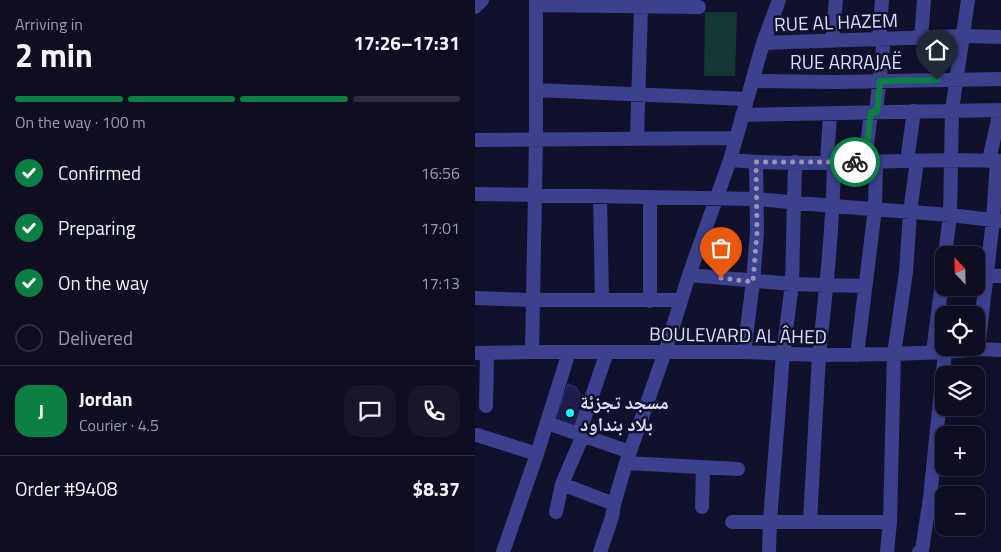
<!DOCTYPE html>
<meta charset="utf-8">
<style>
:root{--surface:#0e0d22;--page:#17162a;--text:#f1f3f6;--muted:#9b9ca5;--line:#2e2d40;--accent:#0b8043}
body{margin:0;font-family:"Titillium Web","Noto Naskh Arabic",sans-serif;background:var(--page);color:var(--text);height:100vh;display:flex;flex-direction:column;font-size:19px;white-space:nowrap}
*{box-sizing:border-box;margin:0}
p{font-size:16px;color:var(--muted)}
.icon{flex:none;width:28px;height:28px;fill:none;stroke:currentColor;stroke-width:2;stroke-linecap:round;stroke-linejoin:round}
.map{position:relative;flex:1;overflow:hidden}
.drawer{display:flex;flex-direction:column;background:var(--surface);width:475px}
.drawer>*{flex:none}
.needle{width:32px;rotate:338deg}
.buttons{position:absolute;left:460px;top:246px;display:grid;gap:10px}
.buttons a{display:grid;place-items:center;width:50px;height:50px;border-radius:10px;background:var(--surface);box-shadow:0 2px 8px #0003,0 0 0 1px var(--line);font-size:25px}
.pin{position:absolute;display:grid;place-items:center;width:42px;height:42px;color:#fff;margin:-51px -21px;border-radius:50% 50% 50% 0;rotate:-45deg;box-shadow:0 0 5px #0007}
.pin .icon{rotate:45deg}
.courier{position:absolute;display:grid;place-items:center;width:50px;height:50px;margin:-25px;border:4px solid #0b8043;border-radius:50%;background:#fff;color:#222;box-shadow:0 1px 6px #0007}
.summary em{font-style:normal;font-weight:700}
.summary div{display:flex;flex-direction:column-reverse}
.summary{display:flex;align-items:center;justify-content:space-between;height:85px;padding:0 15px}
h1{font-size:32px;font-weight:700;line-height:38px}
.bar{display:grid;grid-template-columns:repeat(4,1fr);gap:8px 5px;align-content:center;height:60px;padding:0 15px}
.bar i{height:6px;border-radius:4px;background:var(--line)}
.bar .current{background:var(--accent)}
.bar p{grid-column:span 4}
.line{display:flex;align-items:center;gap:12px;padding:0 15px;border-top:1px solid var(--line)}
.line div{flex:1}
.round{display:grid;place-items:center;flex:none;width:52px;height:52px;border-radius:15px;background:var(--page)}
ol{padding:0 15px;list-style:none}
li{display:flex;align-items:center;gap:15px;height:55px}
li p{margin-inline-start:auto}
li .icon{padding:5px;border-radius:50%;background:var(--accent);color:#fff;stroke-width:4}
li:last-child{color:var(--muted)}
li i{width:28px;height:28px;border:2px solid var(--line);border-radius:50%}
main{display:flex;flex:1;min-height:0}
.map>svg:first-child{display:block}
.green{fill:#133732}
.building{fill:#201c4e;stroke:#332d7b}
.lines{fill:none;stroke-linecap:round;stroke-linejoin:round}
.minor{stroke:#3b418d;stroke-width:14}
.done{stroke:#9696b6;stroke-width:5;stroke-dasharray:0 9}
.route{stroke:#0b8043;stroke-width:6}
.poi-dot{fill:#09fffa;stroke:#12112d;stroke-width:2}
.labels{text-anchor:middle;stroke-width:5;stroke-linejoin:round;paint-order:stroke}
.street-label{font-size:19px;fill:#ddf;stroke:#12112d}
.poi-label{font-size:19px;font-weight:bold;fill:#ddf;stroke:#12112d;text-anchor:start}
</style>
<main>
<section class="drawer">
<div class="summary"><div><h1>2 min</h1><p>Arriving in</p></div><em>17:26–17:31</em></div>
<div class="bar"><i class="current"></i><i class="current"></i><i class="current"></i><i></i><p>On the way · 100 m</p></div>
<ol>
<li><svg class="icon" aria-label="check" viewBox="0 0 24 24"><path d="M5 12l5 5 9-10"/></svg>Confirmed<p>16:56</p></li>
<li><svg class="icon" aria-label="check" viewBox="0 0 24 24"><path d="M5 12l5 5 9-10"/></svg>Preparing<p>17:01</p></li>
<li><svg class="icon" aria-label="check" viewBox="0 0 24 24"><path d="M5 12l5 5 9-10"/></svg>On the way<p>17:13</p></li>
<li><i></i>Delivered</li>
</ol>
<div class="line" style="height:90px"><b class="round" style="background:var(--accent);color:#fff">J</b><div><b>Jordan</b><p>Courier · 4.5</p></div><a class="round"><svg class="icon" aria-label="chat" viewBox="0 0 24 24"><path d="M4 5h16v11H9l-5 4z"/></svg></a><a class="round"><svg class="icon" aria-label="phone" viewBox="0 0 24 24"><path d="M5 4h4l2 5-3 2q2 4 5 5l2-3 5 2v4C11 20 4 13 5 4z"/></svg></a></div>
<div class="line" style="height:65px"><div>Order #9408</div><b>$8.37</b></div>
</section>
<div class="map">
<svg width="526" height="552" viewBox="0 0 526 552">
<rect width="100%" height="100%" fill="#12112d"/>
<path class="green" d="M230 12H262L260 76H229Z"/>
<path class="building" d="M93 384 101 387 111 404 103 428 79 421Z"/>
<g class="lines">
<path class="minor" d="M61 5 224 7
M0 7 7 0
M446 38 449 0
M404 39 407 0
M357 41 361 0
M288 43 488 36 526 37
M277 81 361 82 526 79
M61 90 271 99
M401 112 409 39
M267 115 526 110
M162 138 166 7
M0 140 261 138
M255 160C345 168 436 157 526 161
M432 161 439 111
M514 161 525 110
M352 162 355 113
M390 162 396 112
M0 194 281 199 358 206 475 215 526 221
M125 196 127 300
M470 255 475 215 477 110 493 0
M501 274 526 276
M214 275 317 284 390 286
M0 298 57 300H206
M175 301V197
M503 349 518 220 522 161
M57 352 61 139V0
M269 352 278 282 282 232 281 162
M458 352 469 267
M0 353 57 352H269L344 355 419 354 470 352 503 349 526 350
M344 355C351 291 358 227 359 162
M382 355 400 209 401 161
M11 406 12 354
M72 423 155 452
M104 434 132 352
M2 435 62 454
M151 463 263 469
M87 484 139 504
M227 507 228 468
M81 512 87 484 108 435
M257 522H415
M335 522 344 355
M28 552 62 454 94 352
M125 552 137 517 139 504 151 463 190 352 214 275 255 160 288 43 304 0
M294 552 295 521 308 354 317 284 320 162
M412 552 415 522 419 354 431 272 435 212 442 161
M444 552 447 550 455 498 470 352"/>
</g>
<g class="lines">
<path class="done" d="M246 278 278 282 282 232 281 162H380"/>
<path class="route" d="M380 162H390L396 112H402L405 81 462 80"/>
</g>
<circle class="poi-dot" cx="95" cy="413" r="5"/>
<g class="labels">
<g class="street-label">
<text transform="translate(361 22) rotate(-2)" y="7">RUE AL HAZEM</text>
<text x="371" y="69">RUE ARRAJAË</text>
<text transform="translate(263 335) rotate(1)" y="7">BOULEVARD AL ÂHED</text>
</g>
<g class="poi-label">
<text x="105" y="409">مسجد تجزئة<tspan x="105" dy="22">بلاد بنداود</tspan></text>
</g>
</g>
</svg>
<div class="buttons">
<a><svg class="needle" viewBox="-14 -14 28 28"><path d="M0-13l5 13h-10z" fill="#e53935"/><path d="M0 13l5-13h-10z" fill="#9b9ca5"/></svg></a>
<a><svg class="icon" aria-label="locate" viewBox="0 0 24 24"><circle cx="12" cy="12" r="6"/><path d="M12 2v4M12 18v4M2 12h4M18 12h4"/></svg></a>
<a><svg class="icon" aria-label="layers" viewBox="0 0 24 24"><path d="M12 4l9 5-9 5-9-5zM3 14l9 5 9-5"/></svg></a>
<a>+</a>
<a>−</a>
</div>
<div class="pin" style="left:246px;top:278px;background:#ea580c"><svg class="icon" aria-label="bag" viewBox="0 0 24 24"><path d="M5 8h14l-1 12H6zM9 8a3 3 0 0 1 6 0"/></svg></div>
<div class="pin" style="left:462px;top:80px;background:#1f2937"><svg class="icon" aria-label="home" viewBox="0 0 24 24"><path d="M3 11l9-7 9 7M6 9v11h12V9"/></svg></div>
<div class="courier" style="left:380px;top:162px"><svg class="icon" aria-label="bike" viewBox="0 0 24 24"><circle cx="6" cy="16" r="4"/><circle cx="18" cy="16" r="4"/><path d="M6 16l4-8h5l3 8M10 8l3 8H6M13 5h3"/></svg></div>
</div>
</main>
